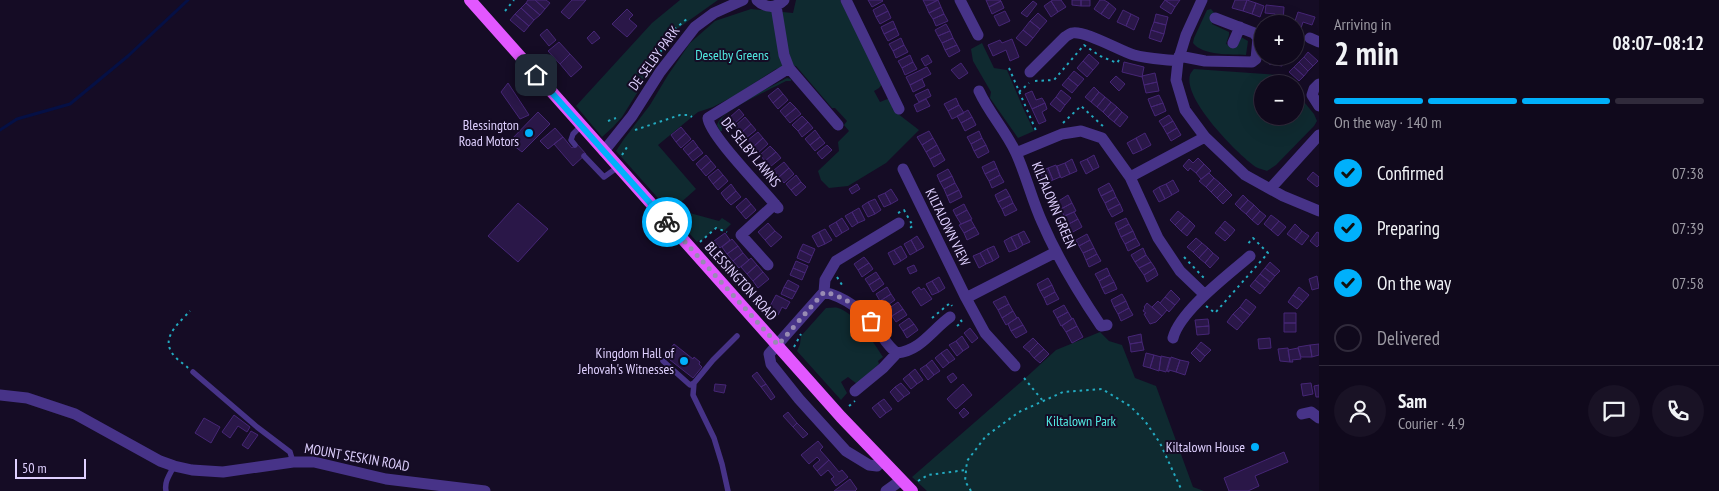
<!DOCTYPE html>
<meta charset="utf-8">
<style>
:root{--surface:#10091c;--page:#191225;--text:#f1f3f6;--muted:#9c9aa3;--line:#302a3b;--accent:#00b0fb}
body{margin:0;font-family:"PT Sans Narrow",sans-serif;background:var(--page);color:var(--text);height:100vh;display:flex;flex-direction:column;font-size:19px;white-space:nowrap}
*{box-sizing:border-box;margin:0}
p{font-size:16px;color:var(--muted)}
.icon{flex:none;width:28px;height:28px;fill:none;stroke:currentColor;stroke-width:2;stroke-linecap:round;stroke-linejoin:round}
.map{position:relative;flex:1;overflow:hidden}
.panel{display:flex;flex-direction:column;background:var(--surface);width:400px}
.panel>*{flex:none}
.buttons{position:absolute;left:1254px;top:15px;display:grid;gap:10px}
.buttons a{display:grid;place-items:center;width:50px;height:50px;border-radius:50%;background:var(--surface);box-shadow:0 5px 20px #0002,0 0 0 1px var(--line);font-size:25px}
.scale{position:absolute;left:15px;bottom:12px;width:71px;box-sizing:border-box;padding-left:5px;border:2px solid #dfd0ff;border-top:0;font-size:14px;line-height:18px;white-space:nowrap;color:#dfd0ff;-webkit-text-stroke:4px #150c25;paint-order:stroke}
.pin{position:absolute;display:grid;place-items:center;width:42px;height:42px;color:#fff;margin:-21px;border-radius:10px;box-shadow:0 2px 8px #0006}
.courier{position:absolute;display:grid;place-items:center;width:50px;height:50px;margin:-25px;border:4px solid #00b0fb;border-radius:50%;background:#fff;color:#222;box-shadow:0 1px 6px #0007}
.summary em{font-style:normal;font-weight:800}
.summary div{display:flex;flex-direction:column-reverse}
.summary{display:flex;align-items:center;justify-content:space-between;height:85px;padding:0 15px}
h1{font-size:32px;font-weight:800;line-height:38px}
.bar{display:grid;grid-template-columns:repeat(4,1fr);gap:8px 5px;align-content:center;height:60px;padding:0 15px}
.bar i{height:6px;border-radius:4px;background:var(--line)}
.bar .on{background:var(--accent)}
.bar p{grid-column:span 4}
.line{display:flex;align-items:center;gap:12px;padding:0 15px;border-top:1px solid var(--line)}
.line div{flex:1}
.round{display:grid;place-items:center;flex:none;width:52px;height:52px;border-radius:26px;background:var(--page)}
ol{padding:0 15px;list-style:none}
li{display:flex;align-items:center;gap:15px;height:55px}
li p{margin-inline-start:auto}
li .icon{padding:5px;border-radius:50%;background:var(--accent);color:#111;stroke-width:4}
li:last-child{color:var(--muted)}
li i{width:28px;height:28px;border:2px solid var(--line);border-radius:50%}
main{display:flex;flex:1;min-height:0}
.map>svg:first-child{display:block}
.green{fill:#0f2a30}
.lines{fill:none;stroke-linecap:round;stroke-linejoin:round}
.stream{stroke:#051045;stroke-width:3}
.building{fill:#2a1748;stroke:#462676}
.path{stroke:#23aac0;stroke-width:2;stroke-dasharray:2.5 4;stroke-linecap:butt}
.service{stroke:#473388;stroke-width:5.5}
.minor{stroke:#473388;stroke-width:11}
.primary{stroke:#e257ff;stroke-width:12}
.done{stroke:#988bb3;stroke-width:5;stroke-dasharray:0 9}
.route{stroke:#00b0fb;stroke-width:6}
.poi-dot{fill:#00b0fb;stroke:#150c25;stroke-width:2}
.labels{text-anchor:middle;stroke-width:4;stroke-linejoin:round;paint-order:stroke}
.park-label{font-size:14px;fill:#51eae2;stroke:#150c25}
.street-label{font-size:14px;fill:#dfd0ff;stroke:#150c25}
.poi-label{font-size:14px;fill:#dfd0ff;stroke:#150c25;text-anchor:end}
</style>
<main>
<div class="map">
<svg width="1319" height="491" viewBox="0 0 1319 491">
<rect width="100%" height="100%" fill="#150c25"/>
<path class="green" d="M680 0H718L677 29 622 117 613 127 602 137 576 106 652 23Z
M796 0H840L883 83 879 88 874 91 880 102 890 98 893 110 919 130 886 163 848 186 829 188 821 180 818 171 839 151 838 142 849 131 844 125 847 121 835 108H832L796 66 776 69 734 96 713 107 698 112 658 145 696 189 678 205 686 212 719 221 722 218 731 224 724 231 716 228 700 242 699 240 697 242 616 151 624 139 650 105 668 75 690 43 715 21 751 9 793 13Z
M1211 9 1215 14 1212 24 1229 32V35L1226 44 1236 47 1241 37 1248 41 1246 55C1231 54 1203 56 1193 43L1194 38 1207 10Z
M982 43 994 68 1007 70 1024 110 1034 131 1018 138 990 98 991 92 973 61 971 49Z
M1194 69 1278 75 1289 84H1262V116H1295V91L1314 114 1317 121 1314 126 1276 165 1267 171C1262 169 1256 168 1253 165 1235 151 1183 99 1190 75 1190 74 1193 70 1194 69Z
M787 78 791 79V81H786C775 87 727 109 722 119 721 123 722 127 722 131H720L717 125C721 110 772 86 787 78Z
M826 308C830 308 835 307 838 308 857 314 872 341 883 357L878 361 879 364 857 384 848 377 841 382 847 393 841 400 797 351 800 344 801 336Z
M1100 332 1109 341 1122 345 1135 378 1156 386 1193 487 1204 491H927L912 477 1021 382 1056 350Z"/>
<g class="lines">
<path class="stream" d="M0 130 17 119 70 104 128 56 188 0"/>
</g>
<path class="building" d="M528 0H535L545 9 540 15 526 3Z
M535 0H546L550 3 545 9Z
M572 0H586L569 19 561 12Z
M868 0H882L883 1 872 7Z
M923 0H938L926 6Z
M938 0 941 7 929 13 926 6Z
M986 0H1000L1001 1 989 7Z
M1053 0H1061L1066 7 1058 12 1051 1Z
M1072 0H1081V6L1072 5Z
M1081 0H1090V6H1081Z
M1100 0H1104L1109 3 1101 14 1094 9Z
M1165 0H1180L1175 7Z
M1165 0 1175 7 1171 14 1160 7Z
M1235 0H1247L1243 11 1232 8Z
M1247 0 1256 3 1252 14 1243 11Z
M1001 1 1004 8 992 14 989 7Z
M1033 1 1037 4 1027 17 1021 13Z
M1051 1 1058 12 1051 17 1044 6Z
M526 3 540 15 534 20 521 8Z
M1109 3 1116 9 1109 19 1101 14Z
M1256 3 1264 6 1260 17 1252 14Z
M884 4 888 11 876 17 873 10Z
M1266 5 1284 7 1283 22 1274 21 1275 14 1265 13Z
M941 7 944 14 933 19 929 13Z
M521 8 534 20 529 26 515 14Z
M627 9 633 15 629 19 637 26 627 37 612 24Z
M1123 10 1131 14 1126 26 1117 22Z
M888 11 891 18 880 24 876 17Z
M1005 11 1010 21 999 26 994 16Z
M1298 12 1315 17 1312 25 1303 22 1301 28 1295 26V24H1294Z
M1038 13 1047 21 1040 29 1030 21Z
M515 14 529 26 524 32 510 20Z
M944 14 948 21 936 26 933 19Z
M1131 14 1139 18 1134 30 1126 26Z
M1156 14 1168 17 1166 25 1154 22Z
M893 21 896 28 884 34 881 27Z
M1030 21 1040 29 1033 38 1023 30Z
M1154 22 1166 25 1164 34 1151 30Z
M946 24 950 31 938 36 935 30Z
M896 28 899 35 888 41 884 34Z
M547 29 556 40 549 46 540 35Z
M1023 30 1033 38 1026 46 1016 38Z
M1151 30 1164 34 1161 42 1149 38Z
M594 31 600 38 592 44 587 38Z
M950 31 953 38 942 43 938 36Z
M901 38 904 45 893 51 889 44Z
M953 38 957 45 945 50 942 43Z
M1012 39 1019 57 1010 61 1006 50 993 56 988 45 1000 40 1002 43Z
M559 42 570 54 560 64 548 51Z
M904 45 908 52 896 58 893 51Z
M957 45 960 51 949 57 945 50Z
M1308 52 1318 61 1313 66 1304 57Z
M570 54 582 67 571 77 560 64Z
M1089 54 1099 63 1093 70 1083 61Z
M910 55 913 62 902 68 898 61Z
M928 55 932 62 925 66 921 59Z
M1270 56 1283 59 1282 66 1269 64Z
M1304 57 1313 66 1308 71 1299 62Z
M1083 61 1093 70 1087 77 1077 68Z
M913 62 917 69 905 75 902 68Z
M1124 62 1144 67 1142 77 1122 72Z
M1299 62 1308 71 1304 76 1294 67Z
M961 63 968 73 959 79 951 70Z
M927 67 931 74 910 85 906 77Z
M1294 67 1304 76 1299 81 1289 72Z
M1074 71 1084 79 1078 86 1068 78Z
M1155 73 1157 82 1144 85 1142 76Z
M1116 76 1125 84 1119 91 1110 82Z
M1068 78 1078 86 1072 93 1062 85Z
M922 79 925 86 913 92 910 85Z
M1157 82 1159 91 1146 93 1144 85Z
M508 83 529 115 520 119 501 92Z
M1094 87 1099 92 1091 102 1085 97Z
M778 88 783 94 773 103 768 96Z
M928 89 931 96 919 102 915 95Z
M1061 90 1071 98 1065 105 1056 97Z
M1032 91 1036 100 1042 98 1045 103 1032 109 1025 94Z
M1099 92 1105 97 1097 107 1091 102Z
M783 94 788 100 778 109 773 103Z
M1159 95 1163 103 1151 107 1148 99Z
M1056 97 1065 105 1060 112 1050 104Z
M1105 97 1111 102 1103 112 1097 107Z
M956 98 959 105 948 111 944 104Z
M926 99 930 106 917 112 914 105Z
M790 102 796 108 785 117 780 111Z
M1111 102 1117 107 1108 117 1103 112Z
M1045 103 1047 109 1042 112 1046 121 1039 124 1032 109Z
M1163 103 1166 111 1155 116 1151 107Z
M959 105 964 113 952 119 948 111Z
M1117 107 1122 112 1114 122 1108 117Z
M796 108 801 114 790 123 785 117Z
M739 109 744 115 734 124 729 118Z
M968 110 972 117 961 123 957 116Z
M538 112 550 124 522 152 509 142Z
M1122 112 1128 117 1120 127 1114 122Z
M1169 115 1173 121 1163 127 1159 121Z
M802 116 808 122 798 131 792 125Z
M745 117 751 124 741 133 735 126Z
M972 117 976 125 965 131 961 123Z
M1173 121 1177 128 1167 134 1163 127Z
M808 122 813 128 802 137 798 131Z
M751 124 756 130 746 138 741 133Z
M681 127 686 133 676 142 671 135Z
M555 128 563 137 548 149 540 141Z
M1177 128 1181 135 1171 141 1167 134Z
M815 130 820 137 810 145 805 139Z
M929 131 933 138 922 145 917 137Z
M979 131 982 138 971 144 967 137Z
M758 132 763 138 753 147 748 140Z
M686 133 691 139 681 148 676 142Z
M1145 133 1151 145 1142 150 1136 138Z
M563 137 572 148 577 144 586 154 573 166 554 144Z
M820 137 825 143 815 151 810 145Z
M763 138 768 144 758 153 753 147Z
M933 138 937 145 926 152 922 145Z
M982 138 986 145 974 151 971 144Z
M1136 138 1142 150 1133 154 1127 143Z
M693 140 698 147 688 155 683 149Z
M827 145 832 150 822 159 817 153Z
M937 145 941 153 930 159 926 152Z
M986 145 989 152 978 158 974 151Z
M770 146 776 152 765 161 760 155Z
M698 147 703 153 693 161 688 155Z
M776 152 781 158 770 167 765 161Z
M941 153 945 160 934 167 930 159Z
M706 155 711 161 701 170 696 164Z
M1094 155 1099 167 1093 170 1087 159Z
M1198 158 1204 164 1196 173 1190 168 1188 171 1183 166 1189 159 1193 163Z
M1072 159 1077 171 1070 174 1065 163Z
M1087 159 1093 170 1086 174 1080 162Z
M711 161 716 167 706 176 701 170Z
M994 161 997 168 985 174 982 167Z
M784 162 789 168 779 177 774 170Z
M1065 163 1070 174 1061 178 1057 166Z
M1204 164 1211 171 1201 179 1196 173Z
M1056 165 1060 177 1053 180 1048 168Z
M789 168 794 174 784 183 779 177Z
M997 168 1000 175 989 181 985 174Z
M1048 168 1053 180 1045 184 1040 172Z
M718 169 723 175 713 184 708 177Z
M948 169 952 176 940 182 937 175Z
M1313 172 1319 177V185L1317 187 1307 179Z
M1209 173 1214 178 1206 187 1199 181Z
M723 175 728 181 718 190 713 184Z
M796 175 801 182 791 190 786 184Z
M1000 175 1004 182 992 188 989 181Z
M952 176 955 183 944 189 940 182Z
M1214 178 1220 183 1211 192 1206 187Z
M1173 180 1179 191 1172 195 1166 184Z
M801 182 806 187 796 196 791 190Z
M955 183 959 190 947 196 944 189Z
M1109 183 1113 190 1101 196 1098 189Z
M1220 183 1226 189 1217 198 1211 192Z
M731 184 736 191 726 200 721 193Z
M857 184 860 189 852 194 849 189Z
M1166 184 1172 195 1165 199 1159 187Z
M1159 187 1165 199 1159 202 1153 191Z
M891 189 898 200 891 204 885 193Z
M1006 189 1010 196 998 202 995 195Z
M1226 189 1232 195 1223 204 1217 198Z
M959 190 962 197 950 203 947 196Z
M1113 190 1116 197 1105 203 1101 196Z
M736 191 741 197 731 205 726 200Z
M885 193 891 204 884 207 878 196Z
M1068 195 1072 203 1061 209 1057 202Z
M1243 195 1248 200 1240 209 1235 204Z
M1010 196 1013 203 1002 209 998 202Z
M1116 197 1120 204 1108 210 1105 203Z
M746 198 751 204 741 213 736 207Z
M875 199 881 210 875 214 868 202Z
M1248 200 1254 205 1246 214 1240 209Z
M868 202 875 214 868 217 862 206Z
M518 203 548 229 518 262 488 236Z
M1013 203 1017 210 1005 216 1002 209Z
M1072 203 1076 211 1064 216 1061 209Z
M751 204 756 210 746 219 741 213Z
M964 204 967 210 956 216 953 210Z
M1120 204 1123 211 1112 217 1108 210Z
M1254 205 1260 211 1252 220 1246 214Z
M859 208 865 220 858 223 852 212Z
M967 210 972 219 961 224 956 216Z
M1178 211 1184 216 1175 225 1170 220Z
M1260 211 1266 216 1258 225 1252 220Z
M852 212 858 223 852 227 845 216Z
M1074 212 1078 219 1067 225 1063 217Z
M1271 215 1279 221 1271 230 1264 224Z
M1184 216 1190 221 1181 231 1175 225Z
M842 218 849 229 842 233 836 222Z
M1126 218 1129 224 1118 230 1115 223Z
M1078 219 1082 227 1071 233 1067 225Z
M971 220 975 227 964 233 959 225Z
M1190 221 1195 226 1187 236 1181 231Z
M1225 221 1235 230 1230 236 1220 227Z
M1279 221 1286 227 1278 236 1271 230Z
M836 222 842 233 836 237 829 226Z
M768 223 775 231 765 240 758 232Z
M1129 224 1133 231 1121 237 1118 230Z
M1295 224 1302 231 1295 240 1287 234Z
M975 227 979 234 967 240 964 233Z
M1220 227 1230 236 1225 241 1215 233Z
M825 229 832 240 825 244 819 232Z
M775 231 782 237 771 247 765 240Z
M1024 231 1030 242 1023 245 1018 234Z
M1133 231 1136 238 1125 244 1121 237Z
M1302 231 1309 236 1302 245 1295 240Z
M819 232 825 244 818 247 812 236Z
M1317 232 1319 233V245L1317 247 1310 241Z
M725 233 730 240 720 248 714 241Z
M1018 234 1023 245 1017 249 1011 237Z
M1087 234 1090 240 1079 246 1076 240Z
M917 236 924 247 917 251 911 240Z
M1011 237 1017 249 1009 252 1004 241Z
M1136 238 1140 245 1128 251 1125 244Z
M1196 238 1202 243 1193 252 1187 247Z
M732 239 738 246 727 254 722 247Z
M911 240 917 251 910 255 904 244Z
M1090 240 1094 248 1083 253 1079 246Z
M1202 243 1208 248 1199 258 1193 252Z
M803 244 815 249 812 256 800 250Z
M738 246 743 253 733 261 727 254Z
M901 246 907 257 901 261 894 250Z
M994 246 999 257 993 261 987 249Z
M1094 248 1097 254 1086 260 1083 253Z
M1143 248 1146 255 1135 262 1131 255Z
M1208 248 1213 253 1205 263 1199 258Z
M987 249 993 261 986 264 980 253Z
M800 250 812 256 809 263 797 258Z
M894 250 901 261 894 265 888 253Z
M743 253 749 260 739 268 733 261Z
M980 253 986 264 979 268 973 256Z
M1213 253 1219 258 1210 268 1205 263Z
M1097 254 1101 261 1089 267 1086 260Z
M1146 255 1151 262 1139 268 1135 262Z
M864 257 869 263 858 270 854 264Z
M751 258 757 265 747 274 741 267Z
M796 261 808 266 805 273 793 268Z
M1151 262 1155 268 1144 275 1139 268Z
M1270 262 1280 271 1275 276 1265 268Z
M869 263 873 269 862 277 858 270Z
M757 265 763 272 753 281 747 274Z
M914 265 917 271 910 274 907 268Z
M793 268 805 273 802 280 790 275Z
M1107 268 1110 275 1099 281 1095 274Z
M1155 268 1158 275 1147 282 1144 275Z
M1265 268 1275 276 1270 282 1260 274Z
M763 272 769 279 758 288 753 281Z
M876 272 880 278 869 285 865 279Z
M1260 274 1270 282 1265 288 1255 280Z
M1110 275 1114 282 1102 288 1099 281Z
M1317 276 1319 288 1312 290 1309 279Z
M939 277 945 288 939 292 932 281Z
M880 278 884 284 873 292 869 285Z
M1048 278 1052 285 1040 291 1037 284Z
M788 280 799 286 796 292 784 287Z
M1255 280 1265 288 1260 294 1250 286Z
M932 281 939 292 932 295 926 284Z
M1114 282 1117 289 1105 294 1102 288Z
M1052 285 1055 292 1044 298 1040 291Z
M784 287 796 292 792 299 781 294Z
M887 287 891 294 880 301 876 294Z
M919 287 921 290 924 288 932 299 921 306 912 292Z
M1299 287 1309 295 1303 302 1293 295Z
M1171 290 1180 299 1175 305 1165 297Z
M1055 292 1059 299 1047 305 1044 298Z
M891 294 895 300 885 307 880 301Z
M1122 294 1126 301 1114 307 1111 300Z
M776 295 790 302 786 309 782 307 778 315 768 310Z
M1293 295 1303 302 1297 309 1288 302Z
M1005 296 1009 304 998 310 993 302Z
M1165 297 1175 305 1169 312 1160 303Z
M1246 299 1256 307 1250 315 1240 307Z
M1126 301 1129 308 1118 314 1114 307Z
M1158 301 1167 310 1162 316 1152 307Z
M898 302 903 309 892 316 888 309Z
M1147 303 1162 316 1156 322 1150 324 1144 314 1146 313 1143 311 1145 308 1144 307Z
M1009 304 1013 311 1002 318 998 310Z
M1064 305 1068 312 1057 318 1053 311Z
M1240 307 1250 315 1243 323 1233 314Z
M1129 308 1133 315 1121 321 1118 314Z
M903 309 907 315 896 322 892 316Z
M1013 311 1017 318 1006 325 1002 318Z
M1068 312 1072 319 1061 326 1057 318Z
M1284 313H1296V323H1284Z
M1233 314 1243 323 1237 330 1227 322Z
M1018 317 1023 325 1011 331 1008 324Z
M909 318 914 324 903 331 899 325Z
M1073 318 1077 326 1066 332 1062 326Z
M1208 319 1209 326 1196 327 1195 320Z
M1284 323H1296V332H1284Z
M914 324 918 330 907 338 903 331Z
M1023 325 1027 332 1016 338 1011 331Z
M1077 326 1083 337 1072 343 1066 332Z
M1209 326V334L1197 335 1196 327Z
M970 328 978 338 972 343 964 333Z
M1141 334 1142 342 1130 344 1128 337Z
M962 336 969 347 963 351 956 341Z
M1033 338 1038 343 1029 352 1023 347Z
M1270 338 1271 348 1259 349 1258 339Z
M956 341 963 351 957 356 949 345Z
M1142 342 1144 350 1131 352 1130 344Z
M1201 342 1211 350 1205 356 1196 348Z
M1038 343 1044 349 1034 358 1029 352Z
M674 344 693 359 694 357 700 362 699 364 702 367 693 378 665 356Z
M1319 344V355L1312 357 1310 345Z
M1310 345 1312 357H1301L1298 347Z
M1196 348 1205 356 1200 362 1191 353Z
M1288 348 1290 362 1280 361 1278 349Z
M1298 348 1301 359 1292 360 1293 362H1290L1288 350Z
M947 349 955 359 949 363 941 353Z
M1044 349 1049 354 1040 363 1034 358Z
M941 353 949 363 943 368 935 358Z
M1146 353 1154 355 1150 368 1143 366Z
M1154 355 1161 357 1159 371 1150 368Z
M1161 356 1170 358 1166 372 1159 370Z
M1171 357 1180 360 1176 372 1169 370V372L1167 371Z
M932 360 940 371 934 375 926 365Z
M1180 360 1189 362 1185 375 1176 372Z
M926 365 934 375 928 380 920 369Z
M915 369 923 380 917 384 909 374Z
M757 372 766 384 761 387 752 376Z
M953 373 957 378 951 383 947 377Z
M909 374 917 384 911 389 903 379Z
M901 383 910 393 904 397 895 387Z
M1311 383 1313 394 1303 396 1301 384Z
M715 384 726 385 724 393 714 391Z
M766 384 775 397 771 400 761 387Z
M963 384 972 395 956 409 947 399Z
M1319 385V397H1316L1314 386Z
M895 387 904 397 898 402 890 392Z
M884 399 892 409 886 413 878 403Z
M878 403 886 413 880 418 872 408Z
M964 408 969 413 963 418 959 413Z
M788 412 797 423 793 427 783 416Z
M234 415 250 427 247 432 238 426 230 438 222 432Z
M204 418 220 427 211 443 195 433Z
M797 423 808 434 803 438 793 427Z
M251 431 258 435 248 449 242 445Z
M818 441 823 447 820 450 829 460 817 471 813 466 820 460 817 457 809 464 801 455Z
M1284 452 1288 462 1255 476 1259 486 1248 491H1229L1224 478Z
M829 460 839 472 842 470 848 477 836 486 831 479 834 477 828 470 821 476 817 471Z
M850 479 857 489 855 491H834Z"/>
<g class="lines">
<path class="path" d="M505 11 514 0
M657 57 676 28 688 18
M1009 68 1037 133
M1035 81 1054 80 1084 45 1100 56 1117 63 1119 60
M1019 92 1029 83
M608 121 616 118
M1063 123 1081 106 1105 128
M635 130 680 115H689L692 117
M622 155 629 144
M898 213 904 210 913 226 908 229
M700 242 716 228 727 232
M1184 257 1203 277 1207 279
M837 277 844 288
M1206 306 1215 313 1268 253 1253 238 1246 246
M932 318 950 303 952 306
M957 326 962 322 960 319
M794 347 801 334
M188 368C183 363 174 358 171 351 162 336 181 321 190 311
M1024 378 1043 401
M849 406 855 401
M918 481 928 475 966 470
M971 491 965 481 967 461 986 436 1019 412 1063 392 1102 389 1130 406 1145 421 1160 443 1182 491"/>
<path class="service" d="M575 145 571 140 573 134 582 125
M584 156 604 177 618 167
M663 361 690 385 694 383 713 360 737 336
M193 372 257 427 290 452 293 462
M694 383 693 395 714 438 722 464 728 491
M166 491C164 482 170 474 174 466"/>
<path class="minor" d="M757 0C765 8 775 9 784 0
M846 0 899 109
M960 0 978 35
M1202 0 1186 35 1178 61 1176 80 1185 110 1205 137 1245 175 1283 196 1319 211
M776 6 784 55 789 68 838 125
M1310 38 1319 42
M1233 43 1240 27
M1179 56 1205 61 1252 62 1256 59 1258 38 1254 33 1215 18
M1030 72 1065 37C1067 36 1069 34 1072 33 1085 30 1120 51 1134 55 1148 59 1164 59 1178 61
M1319 84 1314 89 1312 95 1319 106
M979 91C989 113 1006 131 1016 153 1026 175 1032 200 1042 222 1058 259 1078 292 1101 326L1107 325
M604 151 632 116 660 72 695 27 714 13 743 0
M1016 153 1062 134 1081 131 1102 138 1130 177 1158 238 1180 271 1205 295
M903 169 966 298 985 333 1015 366
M1130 177 1205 137
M1270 189 1319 135
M778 208C764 190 709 135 708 118L789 68
M768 265 741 235 775 204
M824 292C845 297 864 311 877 329 883 337 888 347 897 353 920 351 932 330 950 317
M966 298 1056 252
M1173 338C1180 311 1228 275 1250 256
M855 391 883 368 897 353
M0 395 27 398 75 414 160 461 174 466 192 470 223 472 293 462H314L386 479 485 491
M1302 414 1311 412 1319 418
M882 461 877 466 869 465 846 451 799 399 771 364 769 354 824 292 825 280 836 261 899 223
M886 491 900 481"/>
<path class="primary" d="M470 0 841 417 912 491"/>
</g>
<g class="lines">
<path class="done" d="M667 222 778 345 824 292C842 296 859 306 871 321"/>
<path class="route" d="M536 75 667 222"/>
</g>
<g class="poi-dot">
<circle cx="529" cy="133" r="5"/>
<circle cx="684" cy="361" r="5"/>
<circle cx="1255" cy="447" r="5"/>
</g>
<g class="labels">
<g class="park-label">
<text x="732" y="60">Deselby Greens</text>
<text x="1081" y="426">Kiltalown Park</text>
</g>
<g class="street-label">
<text transform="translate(654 58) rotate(-54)" y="5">DE SELBY PARK</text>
<text transform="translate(751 152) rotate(51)" y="5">DE SELBY LAWNS</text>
<text transform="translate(1054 205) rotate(67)" y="5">KILTALOWN GREEN</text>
<text transform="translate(948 227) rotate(64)" y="5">KILTALOWN VIEW</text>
<text transform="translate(741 281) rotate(48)" y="5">BLESSINGTON ROAD</text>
<text transform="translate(357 457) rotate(10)" y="5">MOUNT SESKIN ROAD</text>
</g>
<g class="poi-label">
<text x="519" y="130">Blessington<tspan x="519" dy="16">Road Motors</tspan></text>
<text x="674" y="358">Kingdom Hall of<tspan x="674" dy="16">Jehovah's Witnesses</tspan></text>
<text x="1245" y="452">Kiltalown House</text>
</g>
</g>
</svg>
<div class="buttons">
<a>+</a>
<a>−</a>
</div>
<div class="scale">50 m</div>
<div class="pin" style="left:871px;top:321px;background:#ea580c"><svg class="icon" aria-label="bag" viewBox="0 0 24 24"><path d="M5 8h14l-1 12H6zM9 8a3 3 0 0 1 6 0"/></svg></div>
<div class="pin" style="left:536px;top:75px;background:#1f2937"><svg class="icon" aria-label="home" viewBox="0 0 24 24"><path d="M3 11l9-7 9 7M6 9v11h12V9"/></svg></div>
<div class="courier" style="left:667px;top:222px"><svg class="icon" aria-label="bike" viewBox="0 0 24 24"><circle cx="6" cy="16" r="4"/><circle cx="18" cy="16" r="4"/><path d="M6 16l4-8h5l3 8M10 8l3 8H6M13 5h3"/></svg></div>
</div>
<section class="panel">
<div class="summary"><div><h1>2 min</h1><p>Arriving in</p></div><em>08:07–08:12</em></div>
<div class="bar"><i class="on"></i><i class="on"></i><i class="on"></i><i></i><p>On the way · 140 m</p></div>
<ol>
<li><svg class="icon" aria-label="check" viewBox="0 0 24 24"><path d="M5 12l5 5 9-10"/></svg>Confirmed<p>07:38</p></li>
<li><svg class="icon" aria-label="check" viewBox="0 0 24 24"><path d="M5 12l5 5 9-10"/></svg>Preparing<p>07:39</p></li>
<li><svg class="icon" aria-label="check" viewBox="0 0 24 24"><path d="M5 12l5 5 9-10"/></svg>On the way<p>07:58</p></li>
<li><i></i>Delivered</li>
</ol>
<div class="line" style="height:90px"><a class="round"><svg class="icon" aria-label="person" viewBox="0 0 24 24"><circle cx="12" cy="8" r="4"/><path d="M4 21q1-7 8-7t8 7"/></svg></a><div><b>Sam</b><p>Courier · 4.9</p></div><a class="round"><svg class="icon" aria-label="chat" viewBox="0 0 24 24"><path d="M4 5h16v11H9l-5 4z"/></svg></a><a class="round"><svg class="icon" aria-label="phone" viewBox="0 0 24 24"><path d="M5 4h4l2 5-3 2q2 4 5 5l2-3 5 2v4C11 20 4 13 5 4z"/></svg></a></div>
</section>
</main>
